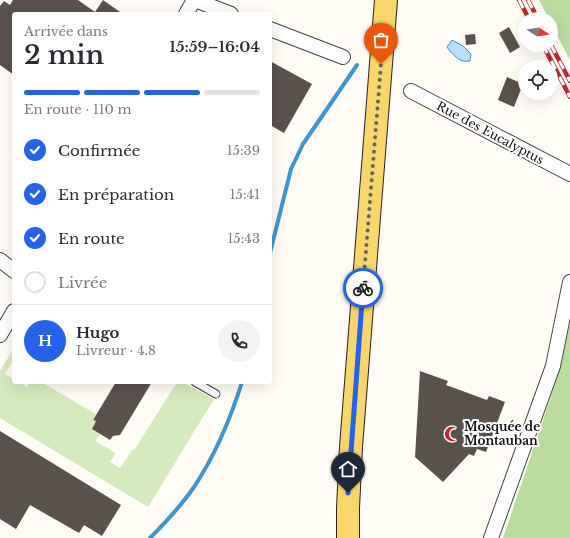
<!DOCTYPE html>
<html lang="fr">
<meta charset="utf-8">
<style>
:root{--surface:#fff;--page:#f2f2f3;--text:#2b2b33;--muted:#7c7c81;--line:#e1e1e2;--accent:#2563eb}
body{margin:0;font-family:"Libre Baskerville",serif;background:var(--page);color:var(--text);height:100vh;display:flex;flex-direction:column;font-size:15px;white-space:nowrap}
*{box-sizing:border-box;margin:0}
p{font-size:13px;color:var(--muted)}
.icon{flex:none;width:22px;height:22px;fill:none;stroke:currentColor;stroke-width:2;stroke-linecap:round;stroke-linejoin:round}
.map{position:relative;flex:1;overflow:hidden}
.side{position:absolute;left:12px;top:12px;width:260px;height:372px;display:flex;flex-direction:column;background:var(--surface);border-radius:4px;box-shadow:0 4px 16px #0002}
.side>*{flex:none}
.needle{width:26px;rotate:102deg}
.controls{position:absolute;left:518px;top:12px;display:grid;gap:8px}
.controls a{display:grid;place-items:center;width:40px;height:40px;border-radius:50%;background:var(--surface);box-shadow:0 4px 16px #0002;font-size:20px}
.pin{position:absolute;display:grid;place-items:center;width:34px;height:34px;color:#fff;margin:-41px -17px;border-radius:50% 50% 50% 0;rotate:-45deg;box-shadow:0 0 4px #0007}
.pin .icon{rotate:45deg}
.courier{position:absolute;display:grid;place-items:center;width:40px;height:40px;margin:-20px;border:3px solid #2563eb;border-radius:50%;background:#fff;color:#222;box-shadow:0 1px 5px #0007}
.head em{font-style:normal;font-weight:600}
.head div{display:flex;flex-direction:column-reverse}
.head{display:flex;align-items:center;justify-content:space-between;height:68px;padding:0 12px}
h1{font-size:26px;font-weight:600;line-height:30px}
.bar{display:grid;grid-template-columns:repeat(4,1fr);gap:6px 4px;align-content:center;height:48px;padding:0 12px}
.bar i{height:5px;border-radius:3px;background:var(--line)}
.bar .active{background:var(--accent)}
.bar p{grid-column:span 4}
.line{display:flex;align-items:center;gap:10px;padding:0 12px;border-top:1px solid var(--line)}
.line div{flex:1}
.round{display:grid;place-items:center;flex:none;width:42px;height:42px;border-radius:21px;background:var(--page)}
ol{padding:0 12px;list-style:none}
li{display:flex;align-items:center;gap:12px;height:44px}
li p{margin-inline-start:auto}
li .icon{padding:4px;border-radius:50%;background:var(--accent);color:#fff;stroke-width:4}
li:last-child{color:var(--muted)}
li i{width:22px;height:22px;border:2px solid var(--line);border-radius:50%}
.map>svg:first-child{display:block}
.green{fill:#d5ebbd}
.forest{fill:#b9dc9c}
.water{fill:#b9e0f7;stroke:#3f96cf}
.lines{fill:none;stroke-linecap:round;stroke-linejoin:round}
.stream{stroke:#3f96cf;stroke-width:4}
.building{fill:#5a524d}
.lane-casing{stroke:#444;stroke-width:9}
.street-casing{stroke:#444;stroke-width:16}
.primary-casing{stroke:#222;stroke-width:24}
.lane{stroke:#fff;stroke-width:7}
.street{stroke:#fff;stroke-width:14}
.primary{stroke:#f9d66b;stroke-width:22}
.rail-casing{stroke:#c4262e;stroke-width:4.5}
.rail{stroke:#fff;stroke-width:3;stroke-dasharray:9;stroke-linecap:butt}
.done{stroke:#646461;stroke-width:4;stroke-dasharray:0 7.2}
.route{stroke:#2563eb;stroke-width:5}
.labels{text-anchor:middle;stroke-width:4;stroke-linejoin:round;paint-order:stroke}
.street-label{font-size:12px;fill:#111;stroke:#fff}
.poi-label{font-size:12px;font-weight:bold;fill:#111;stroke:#fff;text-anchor:start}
</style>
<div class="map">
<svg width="570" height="538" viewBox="0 0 570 538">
<rect width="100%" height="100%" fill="#fffdf5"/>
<path class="green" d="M14 348V359L5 374 14 379V382H19L27 387 30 382H41L96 414 93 420 96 421 92 429 100 434 95 441 114 452 115 454 110 462 120 468 132 450 135 449 177 382H182L214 399 148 507 0 418V371Z"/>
<path class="forest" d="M539 0H570V60L551 24V19H549Z
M570 324V538H503L557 379Z"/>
<path class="water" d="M452 40 463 46 471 54 470 61C467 61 465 62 463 61 458 60 450 52 447 47Z"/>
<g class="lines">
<path class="stream" d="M270 253 291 169 303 144 357 65
M150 538C166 522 181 506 194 487 214 457 231 417 242 382"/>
</g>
<path class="building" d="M13 0H78L95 12 103 0 123 14H14V75L0 65V6L4 1 10 5Z
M509 27 520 47 510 53 499 33Z
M475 34 476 44 466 45 465 35Z
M270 61 312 84 284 133 270 125Z
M507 77 523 84 514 107 498 100Z
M420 371 448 381 446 385 487 400 489 396 505 402 486 452 477 449 474 456 469 454 443 482 415 457Z
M116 382H152L120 435 113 436 110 440 92 429 96 421 93 420Z
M0 431 121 505 102 536 84 525 79 533 30 505 16 529 0 519Z"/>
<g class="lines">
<g class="lane-casing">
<path id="lane" d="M195 382 216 394"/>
</g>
<g class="street-casing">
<path id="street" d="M195 0 231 14
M186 14 194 0
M270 29 343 57
M411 91 570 174
M0 260 14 271
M0 335 14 311
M491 538 553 366 570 282"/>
</g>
<g class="primary-casing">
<path id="primary" d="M348 538V508L351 447 386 0"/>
</g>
<use href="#lane" class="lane"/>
<use href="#street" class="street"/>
<use href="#primary" class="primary"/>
<g class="rail-casing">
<path id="rail" d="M519 0 529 19
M528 0 538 19
M543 45 570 97
M551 45 570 81"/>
</g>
<use href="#rail" class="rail"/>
</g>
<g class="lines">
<path class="done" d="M363 288 381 64"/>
<path class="route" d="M348 493 363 288"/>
</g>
<defs>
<g id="mosque-bare" transform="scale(1.2)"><path d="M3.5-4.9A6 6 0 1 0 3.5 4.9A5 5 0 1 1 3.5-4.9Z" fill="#c4262e" stroke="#fff" stroke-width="2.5" paint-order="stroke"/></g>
</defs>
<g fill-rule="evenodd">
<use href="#mosque-bare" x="452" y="434"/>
</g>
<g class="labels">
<g class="street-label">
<text transform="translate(490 133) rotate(28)" y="4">Rue des Eucalyptus</text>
</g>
<g class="poi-label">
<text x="464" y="431">Mosquée de<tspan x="464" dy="14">Montauban</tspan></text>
</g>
</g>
</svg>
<div class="controls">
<a><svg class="needle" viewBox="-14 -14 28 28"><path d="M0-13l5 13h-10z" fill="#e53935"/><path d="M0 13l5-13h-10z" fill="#7c7c81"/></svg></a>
<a><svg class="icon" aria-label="locate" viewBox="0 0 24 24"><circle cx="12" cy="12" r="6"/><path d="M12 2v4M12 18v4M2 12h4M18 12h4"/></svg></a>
</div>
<div class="pin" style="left:381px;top:64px;background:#ea580c"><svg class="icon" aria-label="bag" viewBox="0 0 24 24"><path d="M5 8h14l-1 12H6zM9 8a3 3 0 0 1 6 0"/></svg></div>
<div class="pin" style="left:348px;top:493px;background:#1f2937"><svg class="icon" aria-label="home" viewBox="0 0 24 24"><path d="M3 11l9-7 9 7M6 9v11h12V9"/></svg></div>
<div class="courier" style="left:363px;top:288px"><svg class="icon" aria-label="bike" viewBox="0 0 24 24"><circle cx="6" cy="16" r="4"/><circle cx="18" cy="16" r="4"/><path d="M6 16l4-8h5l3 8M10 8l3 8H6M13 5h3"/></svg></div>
<section class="side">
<div class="head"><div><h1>2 min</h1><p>Arrivée dans</p></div><em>15:59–16:04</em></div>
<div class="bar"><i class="active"></i><i class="active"></i><i class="active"></i><i></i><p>En route · 110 m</p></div>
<ol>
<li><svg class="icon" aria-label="check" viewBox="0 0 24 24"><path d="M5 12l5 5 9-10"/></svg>Confirmée<p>15:39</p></li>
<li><svg class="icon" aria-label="check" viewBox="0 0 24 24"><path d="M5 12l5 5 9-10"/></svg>En préparation<p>15:41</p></li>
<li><svg class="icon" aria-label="check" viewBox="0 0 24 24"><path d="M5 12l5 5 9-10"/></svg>En route<p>15:43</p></li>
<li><i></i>Livrée</li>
</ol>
<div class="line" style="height:72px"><b class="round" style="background:var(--accent);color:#fff">H</b><div><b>Hugo</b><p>Livreur · 4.8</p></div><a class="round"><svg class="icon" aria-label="phone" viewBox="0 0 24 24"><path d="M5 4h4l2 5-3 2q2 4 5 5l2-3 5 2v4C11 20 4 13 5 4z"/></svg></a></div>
</section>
</div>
